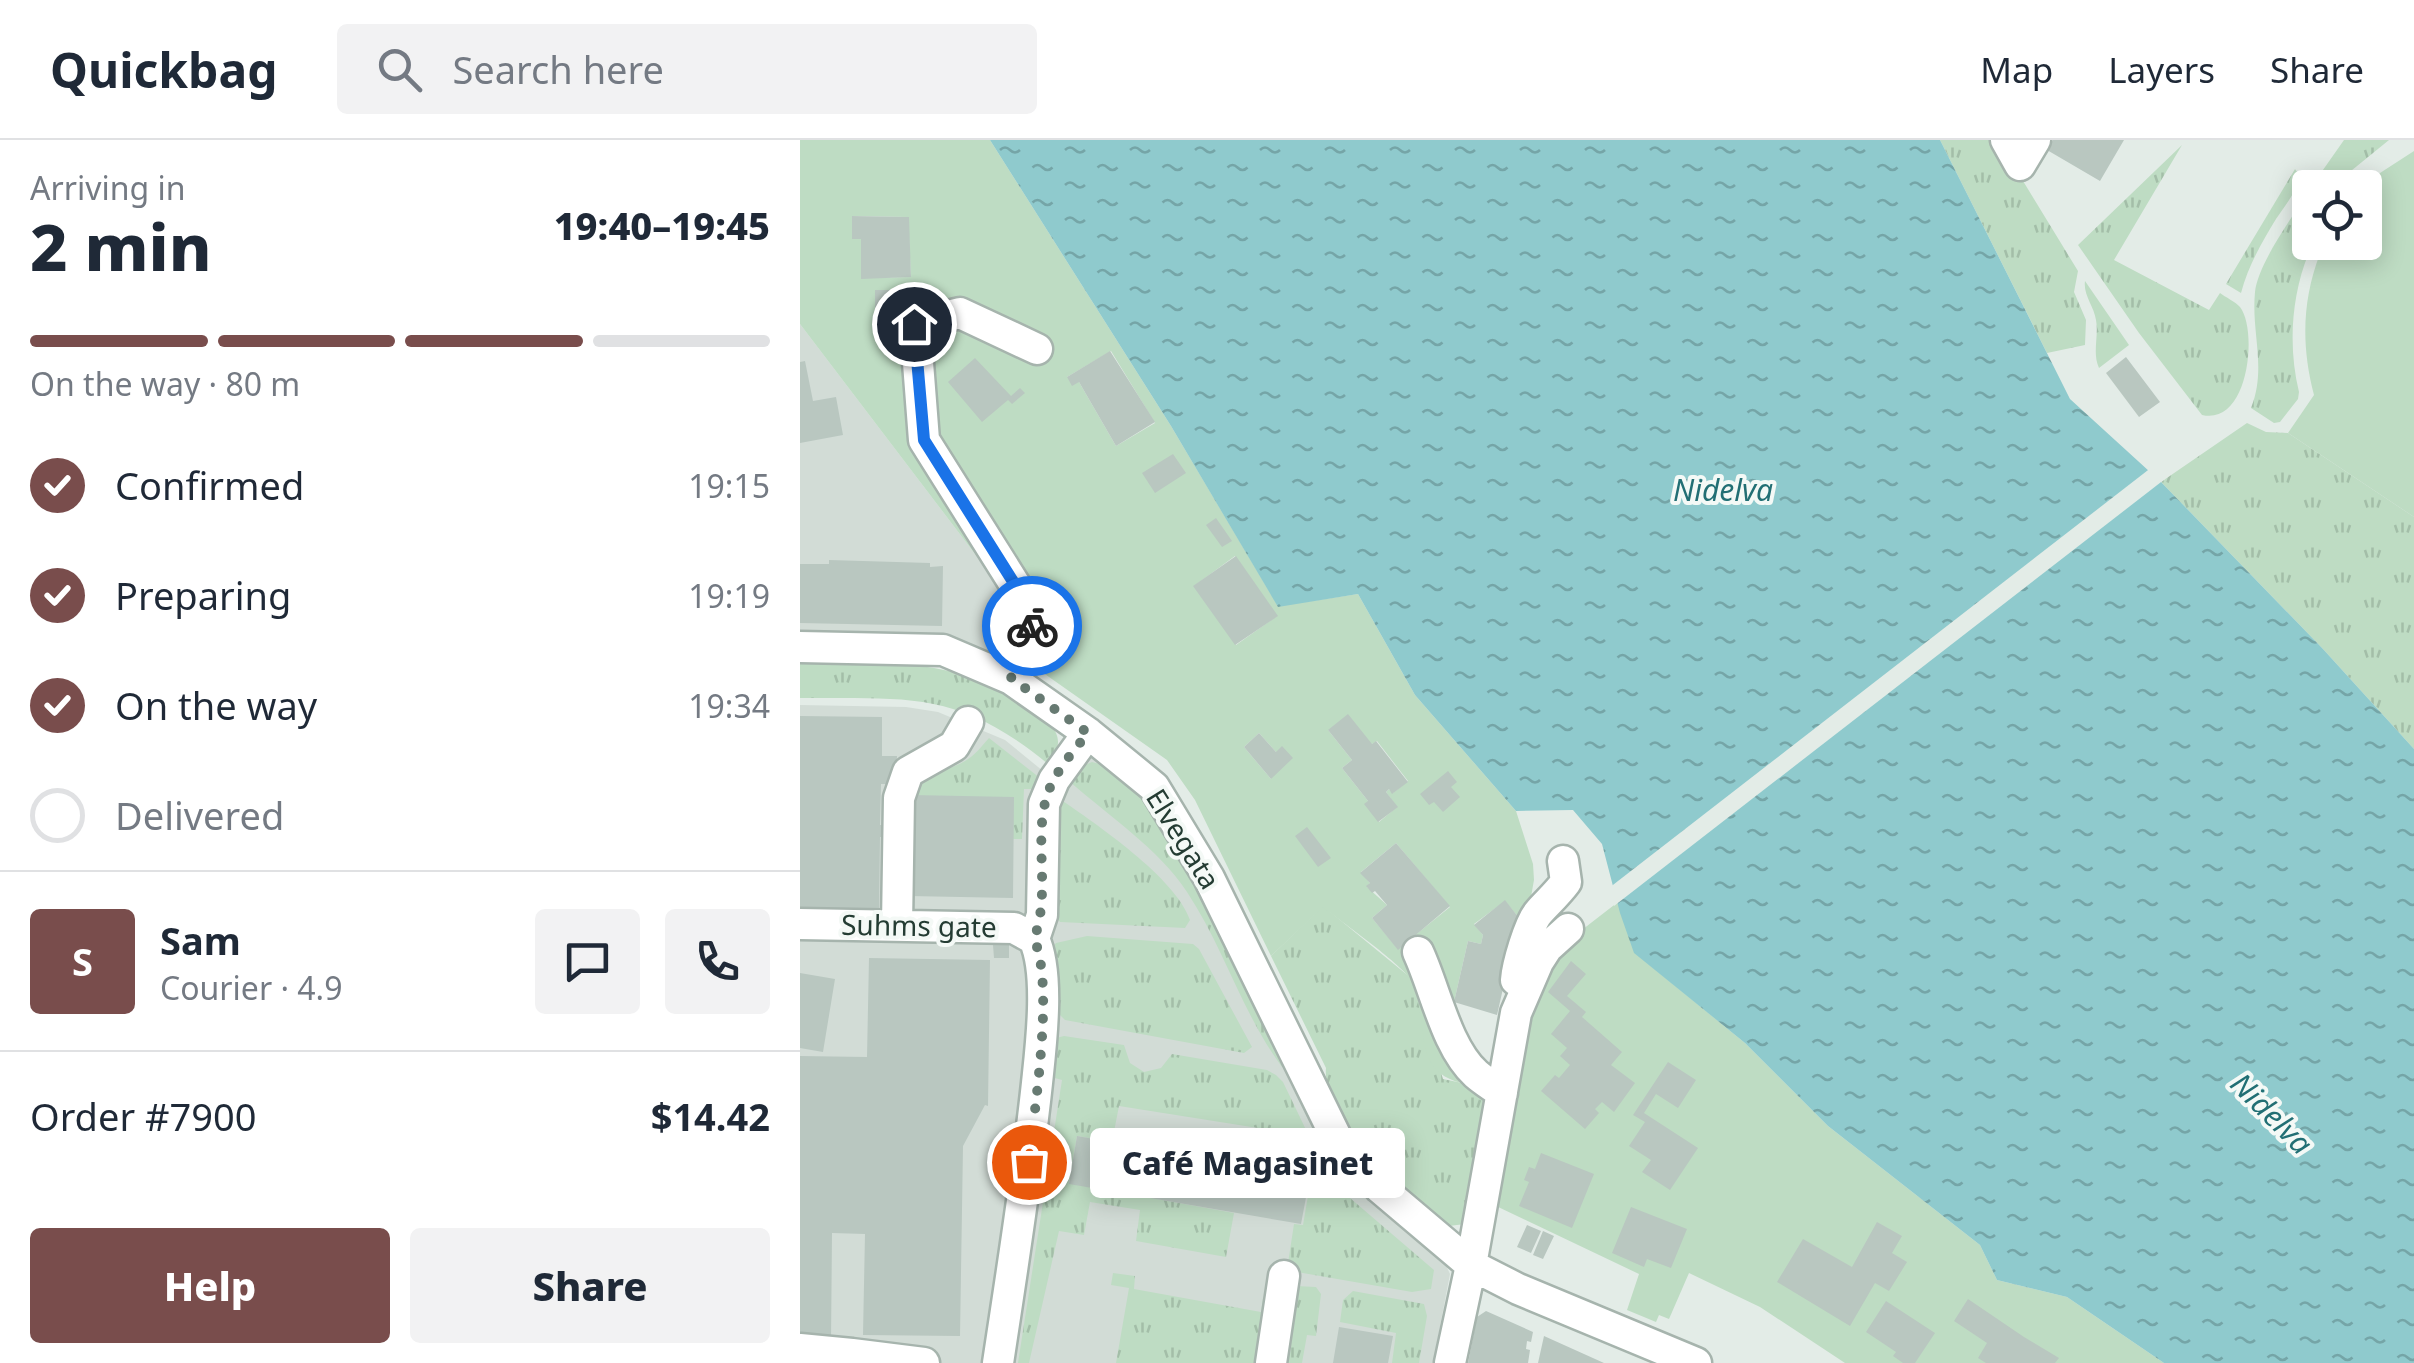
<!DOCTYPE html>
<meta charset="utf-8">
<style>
:root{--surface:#fff;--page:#f2f2f3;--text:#1f2937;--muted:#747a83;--line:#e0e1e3;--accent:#794d4c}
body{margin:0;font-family:"Noto Sans",sans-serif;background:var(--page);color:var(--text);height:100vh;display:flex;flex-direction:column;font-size:38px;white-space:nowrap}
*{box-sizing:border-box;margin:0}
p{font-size:32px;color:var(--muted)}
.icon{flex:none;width:55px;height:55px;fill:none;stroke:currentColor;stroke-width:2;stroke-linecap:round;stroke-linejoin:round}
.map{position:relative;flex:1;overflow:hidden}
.side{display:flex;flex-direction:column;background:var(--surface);width:800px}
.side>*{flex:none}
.tools{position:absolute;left:1492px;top:30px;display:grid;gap:20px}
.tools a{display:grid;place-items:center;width:90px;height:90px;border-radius:10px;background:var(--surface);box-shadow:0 5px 25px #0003;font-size:50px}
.pin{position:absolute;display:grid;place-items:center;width:85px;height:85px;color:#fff;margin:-42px;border:5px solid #fff;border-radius:50%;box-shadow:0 2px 10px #0007}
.courier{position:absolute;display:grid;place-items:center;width:100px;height:100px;margin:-50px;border:8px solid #1a73e8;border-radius:50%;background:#fff;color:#222;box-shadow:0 2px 12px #0007}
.bubble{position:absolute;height:70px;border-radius:10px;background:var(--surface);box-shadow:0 5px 25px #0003;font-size:32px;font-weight:800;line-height:70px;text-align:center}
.headline em{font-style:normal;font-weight:800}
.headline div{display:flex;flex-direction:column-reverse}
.headline{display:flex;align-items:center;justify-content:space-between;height:170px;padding:0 30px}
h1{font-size:65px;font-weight:800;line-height:75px}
.bar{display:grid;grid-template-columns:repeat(4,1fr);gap:15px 10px;align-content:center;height:120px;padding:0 30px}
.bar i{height:12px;border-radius:8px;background:var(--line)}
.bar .active{background:var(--accent)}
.bar p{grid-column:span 4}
.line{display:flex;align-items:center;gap:25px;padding:0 30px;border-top:2px solid var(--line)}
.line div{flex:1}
.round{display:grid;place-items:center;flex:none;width:105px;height:105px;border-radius:10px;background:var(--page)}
ol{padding:0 30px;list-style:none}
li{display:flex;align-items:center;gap:30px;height:110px}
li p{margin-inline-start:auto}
li .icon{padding:10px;border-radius:50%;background:var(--accent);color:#fff;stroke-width:4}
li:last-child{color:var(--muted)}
li i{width:55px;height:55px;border:5px solid var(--line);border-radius:50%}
.cta{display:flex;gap:20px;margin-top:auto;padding:20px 30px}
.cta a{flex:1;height:115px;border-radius:10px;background:var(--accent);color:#fff;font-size:40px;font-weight:800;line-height:115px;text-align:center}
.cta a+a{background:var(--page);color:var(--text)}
header{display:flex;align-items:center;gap:60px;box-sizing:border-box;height:140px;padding:0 50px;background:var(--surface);border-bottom:2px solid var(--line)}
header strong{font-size:48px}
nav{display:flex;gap:55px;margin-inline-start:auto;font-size:35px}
.search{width:700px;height:90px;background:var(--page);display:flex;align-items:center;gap:25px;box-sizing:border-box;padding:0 35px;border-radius:10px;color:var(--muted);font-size:38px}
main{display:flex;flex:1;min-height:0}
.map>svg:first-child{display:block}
.built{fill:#d2dcd6}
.grass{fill:url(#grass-tufts)}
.garden{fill:#bedcc3;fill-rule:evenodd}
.water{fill:url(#water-ripples)}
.pier{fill:#e3ece7}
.building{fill:#b9c7c0}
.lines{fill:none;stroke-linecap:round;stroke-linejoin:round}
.minor-casing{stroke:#a6b4ad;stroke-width:35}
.minor{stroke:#fff;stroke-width:30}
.done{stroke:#677a72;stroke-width:10;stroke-dasharray:0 18}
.route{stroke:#1a73e8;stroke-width:12}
.labels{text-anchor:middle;stroke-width:8;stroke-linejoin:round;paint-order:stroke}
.street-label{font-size:28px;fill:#243c33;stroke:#f4f9f6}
.water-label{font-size:30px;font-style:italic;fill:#226f74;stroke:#f4f9f6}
</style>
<header>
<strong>Quickbag</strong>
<div class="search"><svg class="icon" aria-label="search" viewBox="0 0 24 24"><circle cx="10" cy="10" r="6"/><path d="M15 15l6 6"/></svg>Search here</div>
<nav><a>Map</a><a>Layers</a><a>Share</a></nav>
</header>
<main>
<section class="side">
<div class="headline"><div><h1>2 min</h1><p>Arriving in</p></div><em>19:40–19:45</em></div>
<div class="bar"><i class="active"></i><i class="active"></i><i class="active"></i><i></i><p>On the way · 80 m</p></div>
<ol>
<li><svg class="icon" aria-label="check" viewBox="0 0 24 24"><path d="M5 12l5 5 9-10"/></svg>Confirmed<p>19:15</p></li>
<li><svg class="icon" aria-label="check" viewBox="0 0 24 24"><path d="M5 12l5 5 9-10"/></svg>Preparing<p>19:19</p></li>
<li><svg class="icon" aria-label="check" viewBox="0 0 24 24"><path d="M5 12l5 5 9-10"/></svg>On the way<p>19:34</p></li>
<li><i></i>Delivered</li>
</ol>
<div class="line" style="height:180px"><b class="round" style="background:var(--accent);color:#fff">S</b><div><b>Sam</b><p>Courier · 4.9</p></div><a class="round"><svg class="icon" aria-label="chat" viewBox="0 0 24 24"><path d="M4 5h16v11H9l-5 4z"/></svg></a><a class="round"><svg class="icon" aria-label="phone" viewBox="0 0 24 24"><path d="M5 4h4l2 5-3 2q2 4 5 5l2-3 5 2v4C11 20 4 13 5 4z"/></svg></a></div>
<div class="line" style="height:130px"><div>Order #7900</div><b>$14.42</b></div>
<div class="cta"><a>Help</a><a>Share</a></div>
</section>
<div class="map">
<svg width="1614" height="1223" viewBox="0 0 1614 1223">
<defs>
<pattern id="grass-tufts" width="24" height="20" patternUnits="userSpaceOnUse" patternTransform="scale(2.5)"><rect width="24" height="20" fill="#bedcc3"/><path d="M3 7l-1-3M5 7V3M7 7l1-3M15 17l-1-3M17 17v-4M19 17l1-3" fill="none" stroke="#a3bea8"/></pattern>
<pattern id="water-ripples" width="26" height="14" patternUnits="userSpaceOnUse" patternTransform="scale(2.5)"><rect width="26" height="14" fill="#8fcacd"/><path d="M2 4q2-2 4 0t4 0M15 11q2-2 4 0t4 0" fill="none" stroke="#75a5a7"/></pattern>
</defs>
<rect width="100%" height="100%" fill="#e3ece7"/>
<path class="built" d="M0 184 229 485 207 522 156 498 0 495Z
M0 565 106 567 138 572 205 600 254 640 280 604 324 636 473 894 642 1117 650 1134 633 1223H210L252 808 0 773Z
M0 793 214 800 230 816 229 913 184 1223H0Z"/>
<path class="grass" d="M1140 0H1198L1278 131 1274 152 1286 180 1285 205 1247 213Z
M1544 0H1589L1546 35 1548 47H1511Z
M1382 5 1314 120 1409 170 1420 153C1425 157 1436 162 1440 167 1458 190 1449 286 1402 275L1339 193 1278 105Z
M1495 29 1500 36C1497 52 1485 65 1476 79 1462 102 1448 126 1441 153L1426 144Z
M1510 49V102L1513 103C1492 148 1487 203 1499 252L1498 259 1480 282 1474 283 1451 268C1467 228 1451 193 1455 152 1458 123 1494 75 1510 49Z
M1285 141 1329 205 1299 228C1292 213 1299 196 1296 180 1294 166 1283 155 1285 141Z
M1447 283 1466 292 1488 293 1614 377V609L1523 509 1361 342Z
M0 523C62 524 135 517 191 546 205 553 218 562 231 570 254 585 269 598 248 624 158 550 109 559 0 558Z
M189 598 240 638 237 649H224L222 699H213L115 656C122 630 145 633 165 621 175 615 181 607 189 598Z
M292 622C358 636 398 747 426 802 446 843 467 885 487 926L482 927C442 873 424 808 387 752 359 709 309 676 270 642L280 627Z
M260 659C296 684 376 738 390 780L385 788 260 782 253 771 254 664Z
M523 766 611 838 643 939 662 943 692 958 665 1084 649 1086C610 1062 521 977 526 928L471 816Z
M287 796 393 804 399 809 452 907 444 913 265 880 252 867V808L256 803Z
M264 896 324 905 330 923 344 932 361 928 372 914 467 930 476 935 483 942 509 996 319 966 312 1002 277 996 269 1043 434 1073 426 1117 336 1101 340 1070 290 1062 284 1095 259 1091 229 1223H218L262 940 251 937 256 898Z
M507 1021 520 1022 543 1052 634 1130 631 1149 612 1152 497 1132 488 1123 494 1084 503 1085 511 1038Z
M313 1133 335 1136 334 1149 461 1172 463 1158 472 1160 461 1223H316L329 1148 311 1145Z
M496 1146 516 1147 521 1154 516 1196 507 1195 502 1223H476Z
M553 1151 624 1164 627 1176 619 1223H592L596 1193 540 1182 543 1160Z"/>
<path class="garden" d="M0 0H190L371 286 478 466 558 454 615 555 716 671 733 724 734 740 727 779 719 778 705 761 674 784 683 795 681 804 668 801 654 862 638 872 667 936 662 943C610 931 630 882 612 842 605 826 540 781 523 767L471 816 395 660 367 620 232 525 229 485 0 184ZM53 76 108 77 111 137 61 138V99H52ZM311 211 355 283 316 306 279 242 267 237ZM435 416 477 476 436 505 394 446ZM528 590 572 604 577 601 608 641 593 653 589 649 586 652 597 667 579 682 568 661 542 628 552 620ZM459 593 476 612 471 639 444 607ZM596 703 650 767 598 809 572 778 587 765 567 747 570 743 561 732Z
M1614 11V377L1488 293 1514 255C1501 205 1502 159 1521 111L1525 103 1565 102 1564 47 1580 33Z
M818 762 835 813 945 903 1028 986 1180 1105 1197 1140 1267 1157 1364 1223H1045L960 1167 889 1133 869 1179 859 1175 856 1182 827 1170 839 1134 694 1065 731 864 756 810Z"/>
<path class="water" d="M190 0H1140L1270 259 1361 342 1523 509 1614 609V1223H1364L1267 1157 1197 1140 1180 1105 1028 986 945 903 834 813 820 773 802 704 773 670 716 671 615 555 558 454 478 467 371 286Z"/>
<path class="pier" d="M1352 327 1365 339 814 766 809 748Z"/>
<path class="building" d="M1253 0H1324L1300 41 1247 10Z
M52 76 109 77 111 137 61 139V99H52Z
M75 150H107V170H75Z
M310 211 355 282 316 306 279 242 272 246 267 237Z
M1326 217 1360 262 1339 277 1306 233Z
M175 218 211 256 220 248 225 253 212 264 208 260 182 282 148 242Z
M5 221 13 261 36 257 43 295 0 303V222Z
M373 314 386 333 355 353 342 333Z
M416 378 432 401 422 407 406 385Z
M436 416 478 476 435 505 393 446Z
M29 420 130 423V427L143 426 142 486 0 483V424H29Z
M548 574 572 604 576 601 608 642 592 654 589 649 586 652 598 667 578 682 564 664 568 661 542 628 552 620 528 590Z
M0 576 82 577V616H97L96 644H81L80 685H86V697H80L79 773 0 772Z
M459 593 476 612 482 606 493 618 471 639 444 607Z
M648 631 657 642 651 647 660 657 643 672 634 662 629 665 620 654Z
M111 655 214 657 213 758 109 756Z
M507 687 531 718 518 727 495 696Z
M596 703 650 766 598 810 572 778 587 765 575 751 572 753 566 746 570 743 560 733Z
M705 760 719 778 697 875 654 862 668 801 681 804 683 795 674 785Z
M193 805H209V818H194Z
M69 818 190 820 188 966 185 965 163 1006 160 1196 63 1195 65 1094 32 1093 31 1202 0 1201V916L67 917Z
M771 821 786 834 767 856 786 872 782 877 822 912 811 925 835 943 814 972 802 962 795 969 799 973 785 989 741 951 755 935 759 938 770 925 760 916 767 908 751 894 770 871 748 852Z
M0 833 35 839 23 912 0 908Z
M868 922 896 940 878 968 856 954 844 973 898 1008 870 1050 842 1032 851 1020 829 1006 845 982 833 975Z
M277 996 510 1036 501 1084 269 1044Z
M741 1013 794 1034 772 1088 719 1066 729 1042 724 1040 729 1027 735 1029Z
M831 1067 887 1089 871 1128 847 1119 844 1127 812 1113Z
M1077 1082 1102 1096 1092 1113 1107 1122 1089 1151 1075 1143 1050 1186 977 1142 1003 1099 1052 1127Z
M727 1085 741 1091 731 1113 717 1107Z
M743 1091 754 1096 743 1119 733 1115Z
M1168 1159 1224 1197 1259 1218 1255 1223H1186L1178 1218 1187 1203 1154 1181Z
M1086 1161 1135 1193 1115 1223H1103L1093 1216 1096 1212 1066 1192Z
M686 1171 733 1192 731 1202 727 1201 726 1209 730 1210 728 1223H668L677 1177Z
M539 1187 593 1196 588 1223H533Z
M744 1196 804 1223H738Z"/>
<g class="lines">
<g class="minor-casing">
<path id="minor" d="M1206 0 1220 25 1235 0
M0 507 143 510 211 539 288 593 354 647 409 738 538 1001 580 1048 671 1125 718 1149 896 1223
M211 539 225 511 234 475 124 300 115 184 160 173 237 209
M0 784 214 788 234 799
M97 785 99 658 108 632 154 606 168 582
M234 799 242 775 244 664 254 640 288 593
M618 812C635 848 646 907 676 934 684 941 694 947 702 953
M716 840C717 826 729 783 739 772 748 762 757 754 766 742L763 721
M0 1209 52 1214
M51 1223 52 1214 124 1223
M198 1223C212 1130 227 1037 237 943 241 905 250 833 234 799
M471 1223 484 1136
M650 1223 671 1125 716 873 738 822 747 808 768 789"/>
</g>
<use href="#minor" class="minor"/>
</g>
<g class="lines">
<path class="done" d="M229 1022C234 969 255 845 234 799 251 753 234 703 246 659 252 635 273 612 288 593L211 538 226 511 232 486"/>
<path class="route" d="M114 184 124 300 234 475 232 486"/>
</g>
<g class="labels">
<g class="street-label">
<text transform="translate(383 699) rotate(58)" y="10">Elvegata</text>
<text transform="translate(119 786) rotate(1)" y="10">Suhms gate</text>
</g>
<g class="water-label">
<text x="923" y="361">Nidelva</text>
<text transform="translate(1471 974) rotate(45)" y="10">Nidelva</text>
</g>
</g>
</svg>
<div class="tools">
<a><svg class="icon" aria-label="locate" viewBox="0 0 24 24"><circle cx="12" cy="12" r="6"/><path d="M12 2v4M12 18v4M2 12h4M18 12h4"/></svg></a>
</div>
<div class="pin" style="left:229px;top:1022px;background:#ea580c"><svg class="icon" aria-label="bag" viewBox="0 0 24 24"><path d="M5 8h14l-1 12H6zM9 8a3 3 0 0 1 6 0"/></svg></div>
<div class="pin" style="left:114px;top:184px;background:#1f2937"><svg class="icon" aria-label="home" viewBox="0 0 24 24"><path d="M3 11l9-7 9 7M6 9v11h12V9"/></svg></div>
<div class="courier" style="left:232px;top:486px"><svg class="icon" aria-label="bike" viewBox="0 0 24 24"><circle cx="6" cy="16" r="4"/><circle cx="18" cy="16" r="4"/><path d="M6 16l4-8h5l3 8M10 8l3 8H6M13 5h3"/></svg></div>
<div class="bubble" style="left:290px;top:988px;width:315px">Café Magasinet</div>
</div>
</main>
